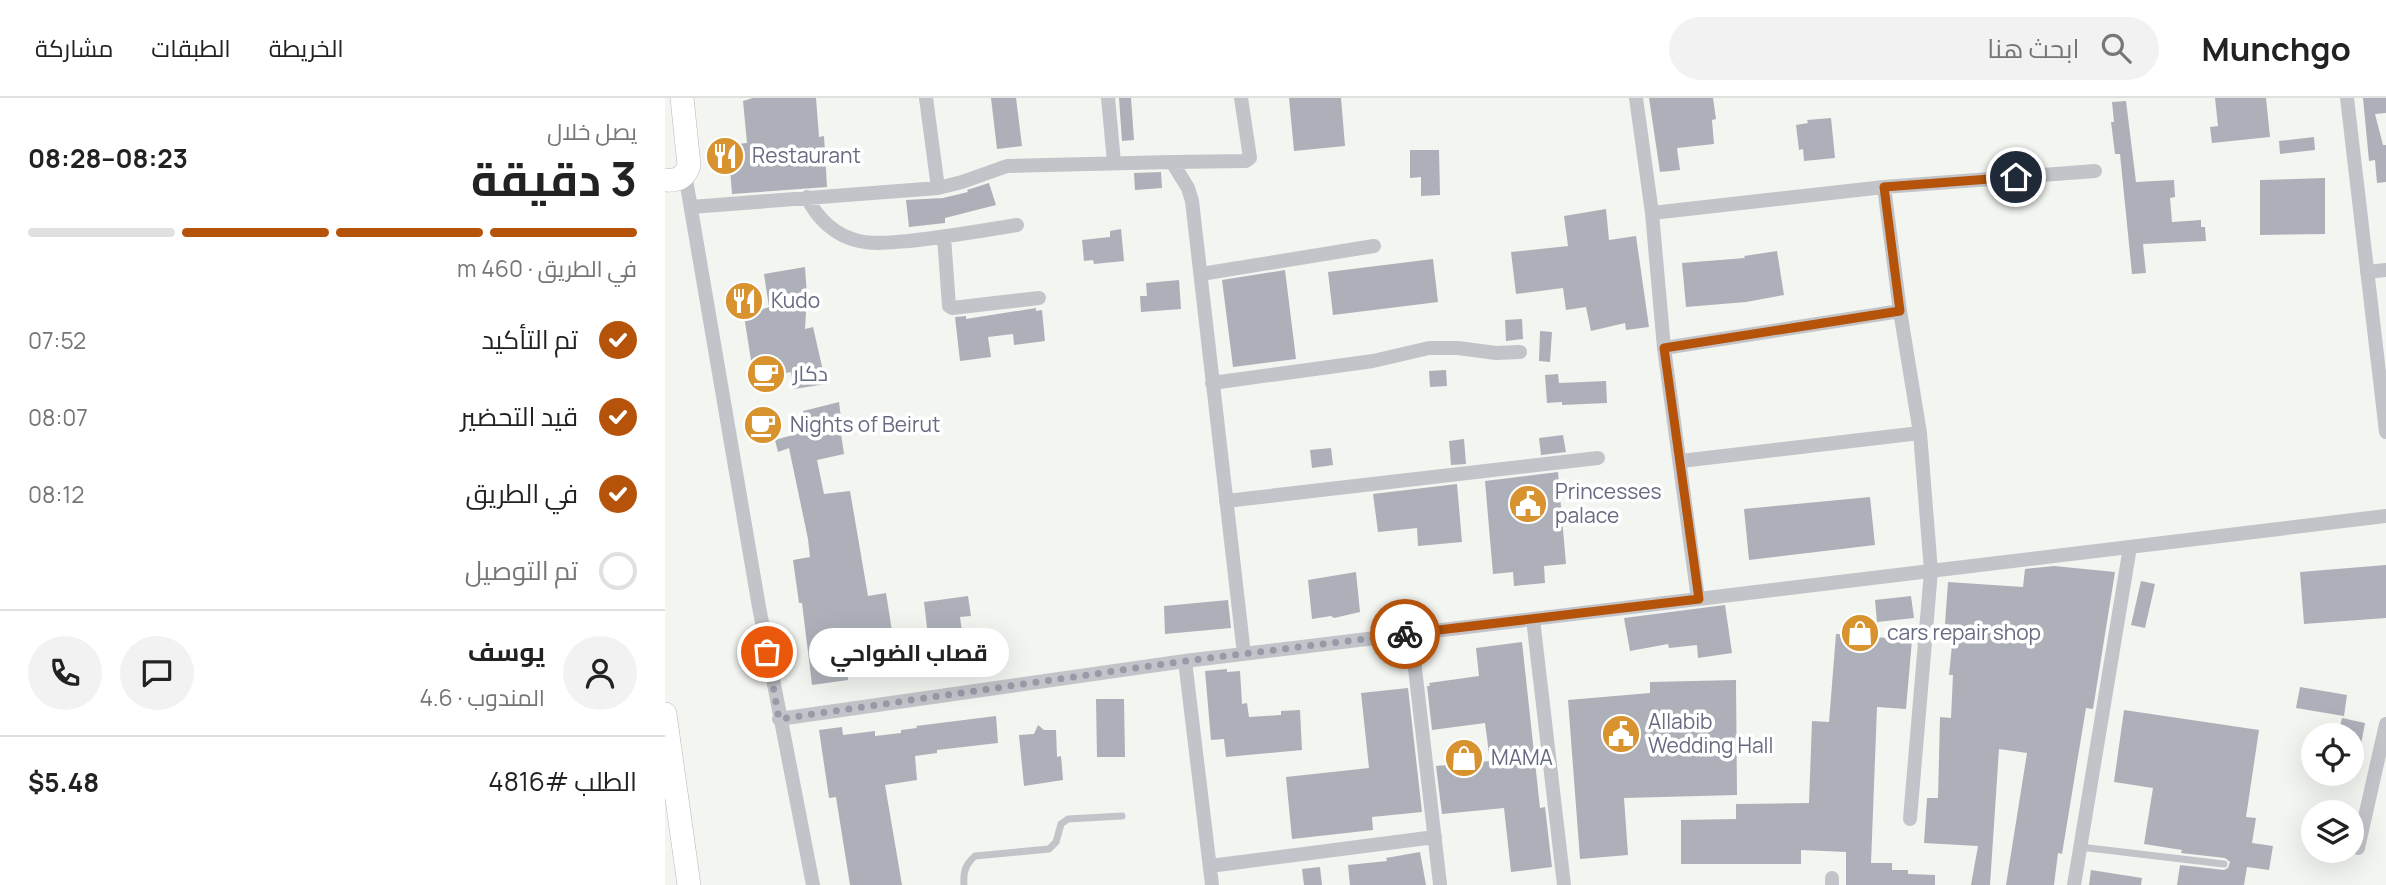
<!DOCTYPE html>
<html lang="ar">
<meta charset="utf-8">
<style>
:root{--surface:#fff;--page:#f2f2f2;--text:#222;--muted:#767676;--line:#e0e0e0;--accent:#b45309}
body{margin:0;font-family:Manrope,Cairo,sans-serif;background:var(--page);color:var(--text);direction:rtl;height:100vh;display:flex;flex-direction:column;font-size:26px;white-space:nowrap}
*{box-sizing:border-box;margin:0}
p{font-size:23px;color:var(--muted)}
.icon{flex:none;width:38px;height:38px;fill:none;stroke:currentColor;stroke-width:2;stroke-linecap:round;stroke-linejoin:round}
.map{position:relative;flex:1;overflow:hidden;direction:ltr}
.side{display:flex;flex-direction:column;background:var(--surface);width:665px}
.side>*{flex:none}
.controls{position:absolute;left:1636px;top:625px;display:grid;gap:14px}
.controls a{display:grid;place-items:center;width:63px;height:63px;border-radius:50%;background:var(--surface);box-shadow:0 7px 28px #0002;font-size:35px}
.pin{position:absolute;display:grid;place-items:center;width:60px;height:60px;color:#fff;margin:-30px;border:4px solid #fff;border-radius:50%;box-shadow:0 2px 7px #0007}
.courier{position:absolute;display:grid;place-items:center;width:70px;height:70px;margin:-35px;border:5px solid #b45309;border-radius:50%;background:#fff;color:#222;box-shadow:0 2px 9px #0007}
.bubble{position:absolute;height:49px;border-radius:24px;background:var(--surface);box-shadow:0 7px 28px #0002;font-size:23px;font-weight:700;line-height:49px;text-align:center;direction:rtl}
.overview em{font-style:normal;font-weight:700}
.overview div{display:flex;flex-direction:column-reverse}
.overview{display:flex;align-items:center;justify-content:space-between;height:119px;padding:0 28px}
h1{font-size:46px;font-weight:700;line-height:52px}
.bar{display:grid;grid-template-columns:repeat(4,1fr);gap:10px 7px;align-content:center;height:84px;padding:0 28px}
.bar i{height:9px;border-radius:5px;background:var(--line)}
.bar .on{background:var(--accent)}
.bar p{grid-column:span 4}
.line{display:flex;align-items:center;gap:18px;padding:0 28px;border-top:2px solid var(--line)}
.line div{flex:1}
.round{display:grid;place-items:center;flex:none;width:74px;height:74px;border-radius:37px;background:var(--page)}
ol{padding:0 28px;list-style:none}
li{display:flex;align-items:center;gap:21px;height:77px}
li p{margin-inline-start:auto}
li .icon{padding:7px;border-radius:50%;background:var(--accent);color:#fff;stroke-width:4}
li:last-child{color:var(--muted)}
li i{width:38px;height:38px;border:4px solid var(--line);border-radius:50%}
header{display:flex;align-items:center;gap:42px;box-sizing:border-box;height:98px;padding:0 35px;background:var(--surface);border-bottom:2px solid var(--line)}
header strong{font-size:33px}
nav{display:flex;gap:38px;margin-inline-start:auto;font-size:24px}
.search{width:490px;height:63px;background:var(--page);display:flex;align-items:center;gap:18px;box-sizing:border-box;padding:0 24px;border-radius:38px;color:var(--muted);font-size:26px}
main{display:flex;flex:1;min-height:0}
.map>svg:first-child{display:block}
.building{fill:#adb0b8}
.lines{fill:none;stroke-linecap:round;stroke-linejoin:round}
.primary-casing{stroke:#b6b7bc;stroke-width:24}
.lane{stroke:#c3c4c9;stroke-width:7}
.street{stroke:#c3c4c9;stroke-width:14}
.primary{stroke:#fff;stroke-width:23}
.done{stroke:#979ba8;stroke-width:7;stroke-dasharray:0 12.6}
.route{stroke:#b45309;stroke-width:9}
.labels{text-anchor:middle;stroke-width:7;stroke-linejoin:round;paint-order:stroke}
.poi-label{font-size:21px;fill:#656b80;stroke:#fff;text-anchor:start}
</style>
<header>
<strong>Munchgo</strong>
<div class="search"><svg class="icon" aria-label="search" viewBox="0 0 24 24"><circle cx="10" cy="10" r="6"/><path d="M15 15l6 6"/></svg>ابحث هنا</div>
<nav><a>الخريطة</a><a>الطبقات</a><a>مشاركة</a></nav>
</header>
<main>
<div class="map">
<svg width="1721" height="787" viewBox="0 0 1721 787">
<rect width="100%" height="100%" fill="#f3f5f1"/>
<path class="building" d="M88 0H151L154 39 159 38 162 89 67 96 63 47 82 45 78 3Z
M326 0H351L357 48 332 51Z
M454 0H466L469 42 457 43Z
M624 0H676L680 48 629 53Z
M984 0H1048L1051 21 1047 22 1049 46 1012 50 1015 72 995 74Z
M1550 0H1601L1605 39 1547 45 1545 29 1553 28Z
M1698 0H1721V15L1710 16 1718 47H1721V84L1712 85 1710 62 1704 63Z
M1461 3 1471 84 1509 82 1510 99 1505 100 1507 124 1536 122V129H1540L1541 143 1478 146 1481 175 1467 176 1455 56H1450L1446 24H1449L1447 4Z
M1166 20 1170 60 1139 63 1138 51 1134 52 1131 27 1143 25 1142 22Z
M1649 39 1650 52 1615 56 1614 43Z
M745 52H774L775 97 756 98V79L745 80Z
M496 74 497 90 470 92 469 75Z
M1660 80V136L1595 137V82Z
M324 85 331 107 280 120V125L244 129 241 102 278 100 303 94 302 92Z
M941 111 944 142 971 138 984 229 961 232 960 225 926 233 921 209 901 212 898 190 851 196 846 154 903 148 899 118Z
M456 131 459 163 429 166 428 162 419 163 417 142 445 139V133Z
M1112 153 1119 197 1081 204 1021 209 1017 165 1080 160 1079 158Z
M768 161 773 204 668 217 663 174Z
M140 169 142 198 140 231 148 229 161 286 129 291 126 274 89 281 79 218 104 209 99 176Z
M620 172 631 261 568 269 557 182Z
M514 182 516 211 476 214 475 198H482L481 185Z
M371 210V213L377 212 380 243 349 247 348 236 323 239 326 259 295 263 290 219 301 218V221Z
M857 221 858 241 841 243 840 222Z
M875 233 887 234 885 264 874 263Z
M781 272 782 288 765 289 764 273Z
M893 276 894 285 941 283 942 305 897 307V304L882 305 880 277Z
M174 304 177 328 175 329 179 356 152 362 159 396 185 393 203 498 221 495 230 552 264 547 259 504 303 498 306 518 295 519 302 570 252 577 251 568 183 579V582L147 587 137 505H134L128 462 145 459 143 441 124 350 113 354 110 342 142 333 138 313Z
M898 337 901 354 876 357 874 340Z
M799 341 801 366 786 367 784 343Z
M666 350 668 367 647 370 645 352Z
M893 374 901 466 879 468 880 485 849 488 848 474 828 476 820 383Z
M792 386 797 444 753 448 752 430 713 434 708 396Z
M1205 399 1210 447 1084 462 1079 411Z
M1721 467V520L1639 526 1635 474Z
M1389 468 1450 474 1428 611 1421 610 1397 756 1393 755 1389 787H1341L1362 655 1334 651 1325 787H1306L1313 748 1259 745 1262 700H1273L1275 619 1286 620 1288 577H1284L1289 527 1280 526 1283 484 1358 489 1360 471Z
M691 474 695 514 669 520 666 518 647 521 643 482Z
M1476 483 1490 486 1480 530 1466 527Z
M1246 498 1249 520 1212 524 1210 502Z
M563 502 566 530 500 536 499 508Z
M1060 507 1067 555 1033 560 1032 547 1004 550 1003 546 965 553 959 520Z
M1171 536 1247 542 1241 611 1212 609 1206 765H1227V772H1243V776L1270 777V787H1181V754L1136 752V766H1016V722L1071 721V706L1144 705 1147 623 1164 624Z
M857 544 875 710 880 709 887 769 846 774 839 710 777 716 771 668 825 663 820 625 767 632 762 588H765L764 585 814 578 811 550Z
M562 571V574L575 573 577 606 582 605 584 619 616 617V613L635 612 637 652 561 659 559 641 546 642 540 573Z
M1071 582 1072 697 959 700 963 757 915 761 903 602 985 595V584Z
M1635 589 1682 597 1679 618 1631 610Z
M743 590 757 714 707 719 708 732 627 741 621 679 704 670 696 595Z
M431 601H459L460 659H432Z
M1459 612 1594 632 1581 719 1591 720 1587 745 1608 748 1604 772 1582 769 1579 787H1512L1515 767 1559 772 1563 770 1565 764 1560 760 1516 755 1517 752 1479 746 1488 690 1449 684Z
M331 618 333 645 272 652V655L250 658 252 682 220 687 237 787H185L171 699 164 700 154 632 177 629 178 637 210 633V638L236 635V632L252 630 251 628Z
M1677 620 1700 625 1693 662 1687 661V637H1673Z
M373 627 379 632H391L392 659 396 658 398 682 359 688 354 637 369 636Z
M755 754 761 787H685L683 767 722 763 721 760Z
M655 769 657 787H639L637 771Z
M1426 772 1477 780 1476 787H1424Z"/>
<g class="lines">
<g class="primary-casing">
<path id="primary" d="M0 82C12 83 20 80 24 67L17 0
M0 616 24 787"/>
</g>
<path class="lane" d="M1415 749 1559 766
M299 787C298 774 300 767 310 758L384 751 391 744 396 726 403 721 457 718"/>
<path class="street" d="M261 0 273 90
M443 0 449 64
M971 0 987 115 999 250 1033 501
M1682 0 1721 334
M507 64 581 63 585 60 576 0
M20 76 94 509 148 787
M1219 89 1235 213 1255 335 1266 473 1245 721
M142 99C152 121 171 138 194 143 211 147 227 144 244 143 280 139 316 133 352 127
M26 109 273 90 297 84 342 68 507 64 523 90 527 103 579 556
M987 115 1219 89 1430 73
M279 139 284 208 287 210 374 200
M1702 174 1721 172
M536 176 709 148
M999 250 1235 213
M547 285 708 263 764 250H793L831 255 855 254
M1016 363 1255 335
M561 403 933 360
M868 521 899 787
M746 536 775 786
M520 563 547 787
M114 621 520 563 1721 418
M1693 750 1721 626
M545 768 770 739
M1167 787V780
M1409 787 1465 449"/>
<use href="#primary" class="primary"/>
</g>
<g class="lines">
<path class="done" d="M102 554 114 621 520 563 740 536"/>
<path class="route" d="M740 536 1034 501 999 250 1235 213 1219 89 1351 79"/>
</g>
<defs>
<g id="restaurant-disc" transform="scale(2.0125)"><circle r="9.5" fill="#d8922e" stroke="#fff"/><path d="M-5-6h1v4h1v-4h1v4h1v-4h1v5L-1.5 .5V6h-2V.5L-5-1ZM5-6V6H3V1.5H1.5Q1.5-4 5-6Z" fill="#fff"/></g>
<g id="cafe-disc" transform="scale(2.0125)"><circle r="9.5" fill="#d8922e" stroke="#fff"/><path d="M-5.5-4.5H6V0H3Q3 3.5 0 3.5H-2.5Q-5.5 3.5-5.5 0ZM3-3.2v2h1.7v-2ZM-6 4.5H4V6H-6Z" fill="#fff"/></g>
<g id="civic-disc" transform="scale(2.0125)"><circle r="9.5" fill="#d8922e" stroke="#fff"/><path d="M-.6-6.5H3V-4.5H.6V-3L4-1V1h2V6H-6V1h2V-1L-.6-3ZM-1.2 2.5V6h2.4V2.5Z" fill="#fff"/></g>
<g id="shop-disc" transform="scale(2.0125)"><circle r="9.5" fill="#d8922e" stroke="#fff"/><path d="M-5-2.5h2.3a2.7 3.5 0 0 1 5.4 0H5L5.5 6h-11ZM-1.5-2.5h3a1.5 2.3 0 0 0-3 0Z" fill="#fff"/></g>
</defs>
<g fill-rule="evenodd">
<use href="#restaurant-disc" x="60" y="58"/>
<use href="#restaurant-disc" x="79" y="203"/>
<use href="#cafe-disc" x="101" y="276"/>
<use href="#cafe-disc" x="98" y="327"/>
<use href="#civic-disc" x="863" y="406"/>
<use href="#shop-disc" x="1195" y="535"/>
<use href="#civic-disc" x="956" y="636"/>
<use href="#shop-disc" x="799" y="660"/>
</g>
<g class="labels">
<g class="poi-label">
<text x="87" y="65">Restaurant</text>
<text x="106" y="210">Kudo</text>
<text x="128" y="283">دكار</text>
<text x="125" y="334">Nights of Beirut</text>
<text x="890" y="401">Princesses<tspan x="890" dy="24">palace</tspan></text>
<text x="1222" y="542">cars repair shop</text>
<text x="983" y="631">Allabib<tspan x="983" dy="24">Wedding Hall</tspan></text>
<text x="826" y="667">MAMA</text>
</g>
</g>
</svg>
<div class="controls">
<a><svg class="icon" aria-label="locate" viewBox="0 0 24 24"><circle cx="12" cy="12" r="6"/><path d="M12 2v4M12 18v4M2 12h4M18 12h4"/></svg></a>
<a><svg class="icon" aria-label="layers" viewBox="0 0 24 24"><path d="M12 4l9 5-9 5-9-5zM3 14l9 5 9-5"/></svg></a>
</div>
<div class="pin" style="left:102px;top:554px;background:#ea580c"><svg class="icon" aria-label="bag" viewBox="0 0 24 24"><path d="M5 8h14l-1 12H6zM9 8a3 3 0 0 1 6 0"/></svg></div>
<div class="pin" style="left:1351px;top:79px;background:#1f2937"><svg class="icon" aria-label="home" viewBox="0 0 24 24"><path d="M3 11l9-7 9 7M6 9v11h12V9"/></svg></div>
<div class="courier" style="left:740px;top:536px"><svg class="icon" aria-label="bike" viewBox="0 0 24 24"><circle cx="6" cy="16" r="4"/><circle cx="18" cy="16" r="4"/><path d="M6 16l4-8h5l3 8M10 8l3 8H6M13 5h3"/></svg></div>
<div class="bubble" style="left:144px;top:530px;width:200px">قصاب الضواحي</div>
</div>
<section class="side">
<div class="overview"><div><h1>3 دقيقة</h1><p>يصل خلال</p></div><em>08:23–08:28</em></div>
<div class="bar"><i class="on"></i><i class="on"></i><i class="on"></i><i></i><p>في الطريق · 460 m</p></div>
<ol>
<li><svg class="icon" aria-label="check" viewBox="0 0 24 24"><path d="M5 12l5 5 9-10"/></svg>تم التأكيد<p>07:52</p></li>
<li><svg class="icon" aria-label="check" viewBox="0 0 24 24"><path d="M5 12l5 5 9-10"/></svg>قيد التحضير<p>08:07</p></li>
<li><svg class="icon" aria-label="check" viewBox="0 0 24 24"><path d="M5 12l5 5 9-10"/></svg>في الطريق<p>08:12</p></li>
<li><i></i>تم التوصيل</li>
</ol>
<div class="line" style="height:126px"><a class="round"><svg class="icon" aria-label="person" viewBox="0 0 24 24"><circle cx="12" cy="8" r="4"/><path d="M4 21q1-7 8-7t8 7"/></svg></a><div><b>يوسف</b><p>المندوب · 4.6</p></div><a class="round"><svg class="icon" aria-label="chat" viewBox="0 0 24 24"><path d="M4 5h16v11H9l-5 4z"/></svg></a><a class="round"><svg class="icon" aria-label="phone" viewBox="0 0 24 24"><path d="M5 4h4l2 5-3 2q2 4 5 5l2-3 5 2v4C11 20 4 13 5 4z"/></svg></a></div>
<div class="line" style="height:91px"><div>الطلب #4816</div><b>$5.48</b></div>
</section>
</main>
